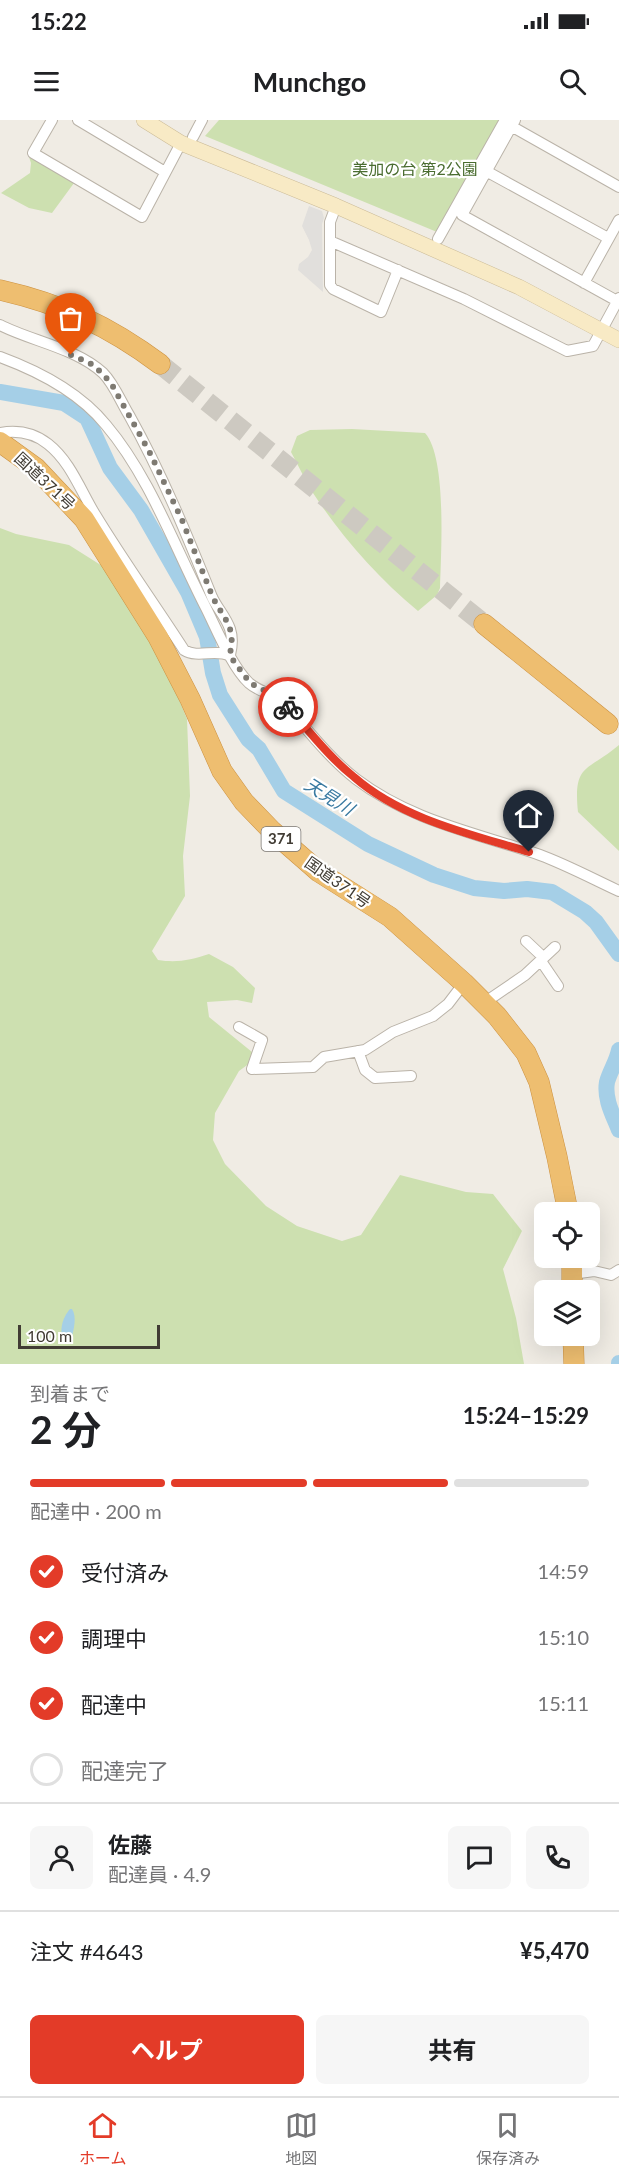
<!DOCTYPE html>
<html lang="ja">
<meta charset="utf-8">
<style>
:root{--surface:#fff;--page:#f6f6f6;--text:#202124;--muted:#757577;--line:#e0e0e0;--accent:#e33b28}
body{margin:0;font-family:Lato,"Noto Sans JP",sans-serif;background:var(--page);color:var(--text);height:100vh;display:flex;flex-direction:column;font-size:22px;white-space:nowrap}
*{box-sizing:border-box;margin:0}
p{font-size:20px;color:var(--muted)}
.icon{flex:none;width:33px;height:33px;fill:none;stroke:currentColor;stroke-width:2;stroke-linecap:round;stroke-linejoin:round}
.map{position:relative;height:1244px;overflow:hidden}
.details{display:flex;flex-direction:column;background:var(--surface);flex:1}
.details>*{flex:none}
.buttons{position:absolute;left:534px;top:1082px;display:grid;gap:12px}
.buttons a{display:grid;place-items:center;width:66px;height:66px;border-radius:9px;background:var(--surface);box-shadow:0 6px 24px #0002;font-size:30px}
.scale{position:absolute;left:18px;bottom:15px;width:142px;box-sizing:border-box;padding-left:6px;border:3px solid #413c34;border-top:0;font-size:16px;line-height:21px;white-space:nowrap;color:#413c34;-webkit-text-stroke:4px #fff;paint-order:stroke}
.pin{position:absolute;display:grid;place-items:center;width:51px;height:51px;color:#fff;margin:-62px -26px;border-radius:50% 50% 50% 0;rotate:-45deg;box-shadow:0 0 6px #0007}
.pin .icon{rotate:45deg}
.courier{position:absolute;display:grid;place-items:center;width:60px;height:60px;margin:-30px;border:4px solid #e33b28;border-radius:50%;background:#fff;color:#222;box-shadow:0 2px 8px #0007}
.head em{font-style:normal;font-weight:700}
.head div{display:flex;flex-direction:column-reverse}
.head{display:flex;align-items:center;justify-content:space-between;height:102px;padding:0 30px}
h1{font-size:39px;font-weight:700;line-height:45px}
.bar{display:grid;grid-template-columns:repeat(4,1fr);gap:9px 6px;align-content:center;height:72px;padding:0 30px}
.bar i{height:8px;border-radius:4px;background:var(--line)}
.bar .on{background:var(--accent)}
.bar p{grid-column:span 4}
.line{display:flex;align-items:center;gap:15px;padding:0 30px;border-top:2px solid var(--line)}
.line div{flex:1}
.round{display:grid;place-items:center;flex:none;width:63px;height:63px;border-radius:9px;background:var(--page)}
ol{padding:0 30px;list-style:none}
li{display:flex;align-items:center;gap:18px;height:66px}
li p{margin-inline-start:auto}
li .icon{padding:6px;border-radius:50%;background:var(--accent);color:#fff;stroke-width:4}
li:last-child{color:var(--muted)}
li i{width:33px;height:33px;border:3px solid var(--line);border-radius:50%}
.action{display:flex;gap:12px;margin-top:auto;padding:12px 30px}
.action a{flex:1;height:69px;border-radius:9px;background:var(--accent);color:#fff;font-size:24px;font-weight:700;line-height:69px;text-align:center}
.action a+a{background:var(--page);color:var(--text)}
.status{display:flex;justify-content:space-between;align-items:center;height:42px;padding:0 30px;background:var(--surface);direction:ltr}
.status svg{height:16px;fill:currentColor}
header{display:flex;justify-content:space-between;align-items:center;height:78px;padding:0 30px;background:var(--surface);font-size:27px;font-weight:700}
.dock{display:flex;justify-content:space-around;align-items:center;height:84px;border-top:2px solid var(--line);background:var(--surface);font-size:16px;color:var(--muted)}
.dock a{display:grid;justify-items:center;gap:3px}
.dock .on{color:var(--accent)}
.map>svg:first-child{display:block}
.green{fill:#cde0b0}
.parking{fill:#e1dfdc}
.water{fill:#a5cfe7}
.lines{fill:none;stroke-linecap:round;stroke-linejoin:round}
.river{stroke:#a5cfe7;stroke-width:16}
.highway-tunnel{stroke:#cdc9c1;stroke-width:20;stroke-dasharray:20 10;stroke-linecap:butt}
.street-casing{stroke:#bab3a8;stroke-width:12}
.secondary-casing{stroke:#cbbb97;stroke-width:16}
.highway-casing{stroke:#cc9242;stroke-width:21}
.street{stroke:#fff;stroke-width:10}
.secondary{stroke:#f8eac5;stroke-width:15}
.highway{stroke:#eebe70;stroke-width:20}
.done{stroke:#7e7a72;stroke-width:6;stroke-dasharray:0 10.8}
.route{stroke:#e33b28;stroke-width:8}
.labels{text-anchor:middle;stroke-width:4.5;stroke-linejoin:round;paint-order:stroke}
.shield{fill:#fff;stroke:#7a7671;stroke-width:1.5}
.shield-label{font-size:15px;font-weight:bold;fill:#413c34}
.park-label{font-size:16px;fill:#496c2f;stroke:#fff}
.street-label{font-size:16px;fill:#413c34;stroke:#fff}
.water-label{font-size:18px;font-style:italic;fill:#3a7aa1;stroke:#fff}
</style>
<div class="status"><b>15:22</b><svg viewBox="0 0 49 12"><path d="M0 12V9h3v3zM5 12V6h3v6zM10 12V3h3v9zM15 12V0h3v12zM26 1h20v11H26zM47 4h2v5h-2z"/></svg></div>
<header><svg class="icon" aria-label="menu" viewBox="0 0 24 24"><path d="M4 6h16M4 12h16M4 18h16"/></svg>Munchgo<svg class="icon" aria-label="search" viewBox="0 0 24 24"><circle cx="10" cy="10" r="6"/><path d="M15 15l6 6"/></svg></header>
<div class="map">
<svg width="619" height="1244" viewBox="0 0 619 1244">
<rect width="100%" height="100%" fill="#f0ece4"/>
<path class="green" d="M219 0H501L437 112 205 16Z
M29 37 74 63 52 93 29 88 1 73 30 53 31 43Z
M352 309 425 313C447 337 441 433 440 468L437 475 418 491C378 458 341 416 313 373 305 360 298 345 291 332L297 316 310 310Z
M0 408 16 414 69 425 107 449 165 545 187 599 190 676 183 736 185 776 152 831 158 840C177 843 191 840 209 834L233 847 255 868 252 883 237 880 207 882 209 897 258 937 239 951 215 993 213 1020 225 1044 266 1086 297 1106 342 1121 361 1115 400 1055 466 1072 493 1074 522 1111 503 1149 516 1198 524 1244H0Z
M619 625V731L578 692C573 643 587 652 619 625Z"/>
<path class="parking" d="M309 86 322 91 324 98 322 104 323 172 298 150 299 144 308 137 312 130 309 120 302 106Z"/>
<path class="water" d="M70 1189H72C77 1196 74 1210 71 1219L65 1223C58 1213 62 1198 70 1189Z"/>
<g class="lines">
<path class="river" d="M0 272 64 283 87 298 110 348 141 390 188 472 207 517 213 553 220 575 248 619 259 629 284 671 368 724 434 755 474 768 504 771 527 769 552 772 585 792 596 802 619 834
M619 930C617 941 610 951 607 962 604 979 613 995 619 1010
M619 1244V1243"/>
<path class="highway-tunnel" d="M160 244 484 504"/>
<g class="street-casing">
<path id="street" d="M52 0 33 33 142 97 181 23
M78 0 165 52
M515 0 462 95 619 182
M511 6 619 67
M193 17 202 0
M486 51 608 118
M336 86 330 102V165L333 169 381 192 398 150
M438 119 505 0
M330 121 464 179 567 231 593 226 619 178
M584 163 619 100
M0 205C31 221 76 228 103 253 114 264 121 282 129 295 162 354 187 415 212 477 217 488 226 497 230 509 233 518 232 527 230 535
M0 237C38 251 80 273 106 305 150 357 175 428 206 488 217 510 232 547 249 563 259 572 274 574 284 583 307 609 329 638 356 659 411 701 477 713 540 735 567 745 593 759 619 771
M0 313C17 310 34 313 48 324 71 342 81 372 96 396 124 442 155 485 184 530 199 539 215 528 230 536
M526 821 543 837
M541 841 558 866
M484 883 525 855 555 827
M239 907 262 920 252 949 313 947 324 937 365 930 393 912 433 896 448 884 464 863
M358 931 365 950 375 958 411 956
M572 1154 594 1151 611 1155 619 1150"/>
</g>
<g class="secondary-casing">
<path id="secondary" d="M144 0 181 23 336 86 519 167 619 220"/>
</g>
<g class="highway-casing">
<path id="highway" d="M0 170C62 184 109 206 160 244
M0 322 36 348 84 399 158 517 190 579 222 651 244 682 272 711 319 752 390 797 464 863 497 896 526 933 539 962 557 1037 568 1092
M484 504 608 604
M572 1137V1170
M573 1215 574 1244"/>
</g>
<use href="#street" class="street"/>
<use href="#secondary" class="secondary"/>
<use href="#highway" class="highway"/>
</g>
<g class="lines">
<path class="done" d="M71 235 90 243 103 254 112 265 149 331 182 400 213 478 229 505 232 517 230 536 250 563 277 577 288 587"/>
<path class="route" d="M288 587C309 611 329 637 354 657 402 699 470 714 529 732"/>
</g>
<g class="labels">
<rect class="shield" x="261.5" y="707" width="39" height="24" rx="4.5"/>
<g class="shield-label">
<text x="281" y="724">371</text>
</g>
<g class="park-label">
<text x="415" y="55">美加の台 第2公園</text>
</g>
<g class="street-label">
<text transform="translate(45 361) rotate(43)" y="6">国道371号</text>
<text transform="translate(338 762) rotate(35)" y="6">国道371号</text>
</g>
<g class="water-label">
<text transform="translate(329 677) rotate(32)" y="6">天見川</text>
</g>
</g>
</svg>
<div class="buttons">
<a><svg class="icon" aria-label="locate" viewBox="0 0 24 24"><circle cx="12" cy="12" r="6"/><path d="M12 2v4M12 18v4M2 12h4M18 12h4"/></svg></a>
<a><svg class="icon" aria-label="layers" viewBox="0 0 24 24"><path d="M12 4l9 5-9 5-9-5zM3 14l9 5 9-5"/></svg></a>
</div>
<div class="scale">100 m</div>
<div class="pin" style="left:71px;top:235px;background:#ea580c"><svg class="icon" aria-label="bag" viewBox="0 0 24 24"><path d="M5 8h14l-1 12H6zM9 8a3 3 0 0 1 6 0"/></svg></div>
<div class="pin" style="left:529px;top:732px;background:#1f2937"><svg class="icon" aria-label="home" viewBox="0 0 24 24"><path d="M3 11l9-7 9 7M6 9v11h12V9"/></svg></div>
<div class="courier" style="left:288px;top:587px"><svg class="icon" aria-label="bike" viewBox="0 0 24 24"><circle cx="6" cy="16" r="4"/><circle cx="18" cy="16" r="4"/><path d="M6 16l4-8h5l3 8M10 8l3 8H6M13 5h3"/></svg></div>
</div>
<section class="details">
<div class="head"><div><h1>2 分</h1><p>到着まで</p></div><em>15:24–15:29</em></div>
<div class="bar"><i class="on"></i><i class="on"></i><i class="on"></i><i></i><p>配達中 · 200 m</p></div>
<ol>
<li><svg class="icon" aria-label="check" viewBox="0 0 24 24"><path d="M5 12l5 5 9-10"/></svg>受付済み<p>14:59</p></li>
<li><svg class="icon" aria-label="check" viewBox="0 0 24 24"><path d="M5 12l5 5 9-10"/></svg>調理中<p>15:10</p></li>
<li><svg class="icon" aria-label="check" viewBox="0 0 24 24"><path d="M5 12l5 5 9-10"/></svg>配達中<p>15:11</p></li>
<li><i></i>配達完了</li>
</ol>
<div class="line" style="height:108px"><a class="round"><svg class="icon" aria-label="person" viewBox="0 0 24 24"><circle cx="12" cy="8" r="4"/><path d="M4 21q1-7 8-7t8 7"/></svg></a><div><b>佐藤</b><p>配達員 · 4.9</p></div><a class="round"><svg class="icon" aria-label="chat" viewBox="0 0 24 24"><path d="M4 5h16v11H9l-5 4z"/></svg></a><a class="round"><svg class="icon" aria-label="phone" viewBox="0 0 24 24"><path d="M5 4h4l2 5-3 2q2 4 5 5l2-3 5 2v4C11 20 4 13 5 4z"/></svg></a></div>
<div class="line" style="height:78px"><div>注文 #4643</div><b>¥5,470</b></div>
<div class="action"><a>ヘルプ</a><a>共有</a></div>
</section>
<nav class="dock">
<a class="on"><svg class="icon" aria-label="home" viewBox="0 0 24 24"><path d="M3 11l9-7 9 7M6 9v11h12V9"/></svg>ホーム</a>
<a><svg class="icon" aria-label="map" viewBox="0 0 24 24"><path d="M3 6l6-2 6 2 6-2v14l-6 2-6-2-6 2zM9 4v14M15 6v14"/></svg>地図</a>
<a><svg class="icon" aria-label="saved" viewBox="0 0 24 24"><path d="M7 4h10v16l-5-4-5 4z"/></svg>保存済み</a>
</nav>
